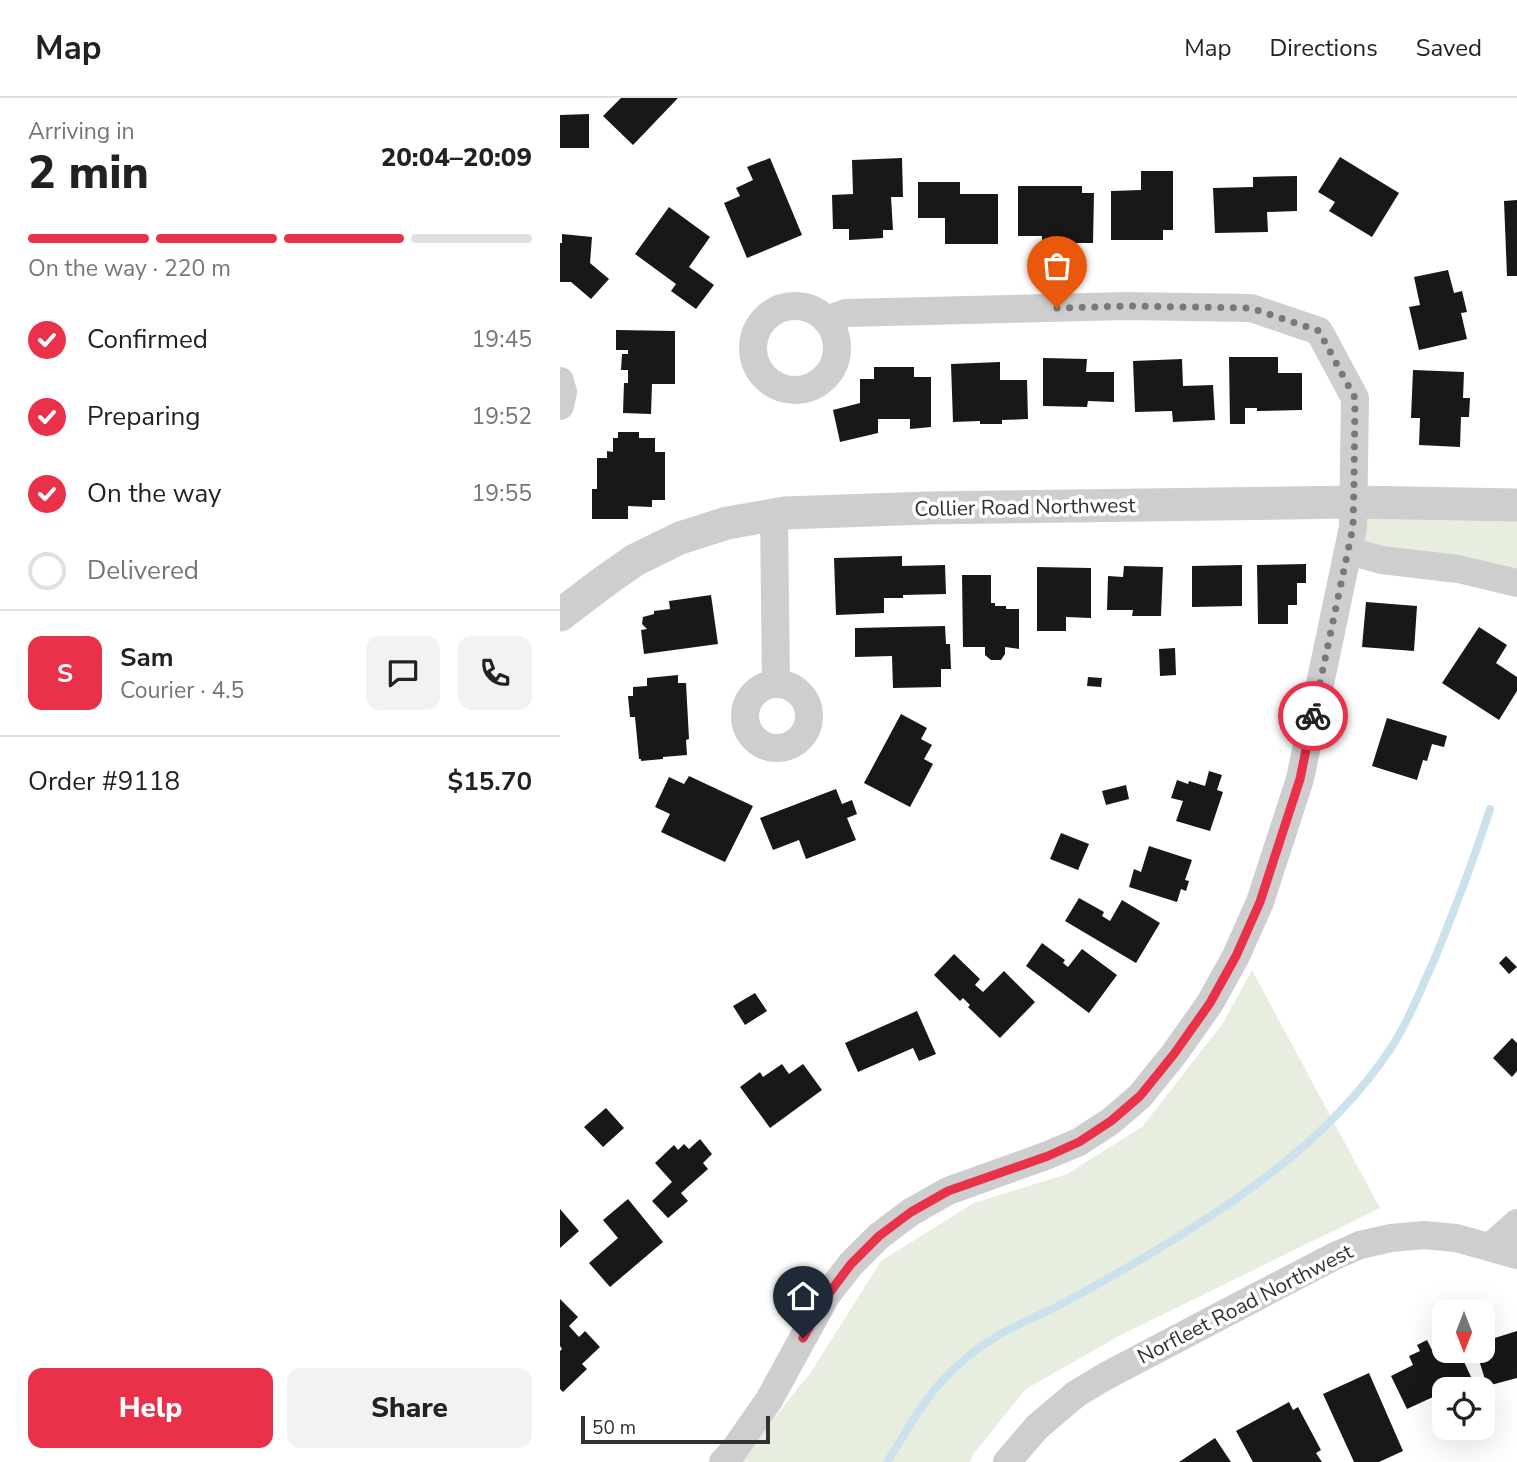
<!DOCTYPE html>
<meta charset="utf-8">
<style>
:root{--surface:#fff;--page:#f2f2f2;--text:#222;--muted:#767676;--line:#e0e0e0;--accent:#e9314a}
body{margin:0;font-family:"Nunito Sans",sans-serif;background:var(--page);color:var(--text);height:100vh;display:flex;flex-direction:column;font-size:26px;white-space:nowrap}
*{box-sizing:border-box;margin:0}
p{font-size:23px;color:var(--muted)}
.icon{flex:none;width:38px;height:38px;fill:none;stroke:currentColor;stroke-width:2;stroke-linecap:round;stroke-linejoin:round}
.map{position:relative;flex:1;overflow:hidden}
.drawer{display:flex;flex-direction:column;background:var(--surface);width:560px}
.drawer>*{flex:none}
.needle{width:46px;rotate:180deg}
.tools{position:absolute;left:872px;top:1202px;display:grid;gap:14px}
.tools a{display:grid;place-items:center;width:63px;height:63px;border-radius:14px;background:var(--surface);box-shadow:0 7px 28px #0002;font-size:35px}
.scale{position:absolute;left:21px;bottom:18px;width:189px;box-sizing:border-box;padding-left:7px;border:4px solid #313131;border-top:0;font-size:19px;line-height:24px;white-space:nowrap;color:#313131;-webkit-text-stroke:5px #fff;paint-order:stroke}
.pin{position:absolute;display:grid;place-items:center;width:60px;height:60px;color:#fff;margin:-72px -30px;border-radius:50% 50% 50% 0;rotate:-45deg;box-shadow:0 0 7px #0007}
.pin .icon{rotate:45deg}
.courier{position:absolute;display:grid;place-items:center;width:70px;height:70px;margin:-35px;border:5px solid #e9314a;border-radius:50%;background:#fff;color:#222;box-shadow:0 2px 9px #0007}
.headline em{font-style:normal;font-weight:800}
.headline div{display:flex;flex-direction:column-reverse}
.headline{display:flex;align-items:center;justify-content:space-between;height:119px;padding:0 28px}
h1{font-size:46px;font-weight:800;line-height:52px}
.bar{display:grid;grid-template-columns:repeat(4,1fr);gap:10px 7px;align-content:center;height:84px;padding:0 28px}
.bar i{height:9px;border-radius:5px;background:var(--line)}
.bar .current{background:var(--accent)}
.bar p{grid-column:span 4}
.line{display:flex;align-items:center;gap:18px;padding:0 28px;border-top:2px solid var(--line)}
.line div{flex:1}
.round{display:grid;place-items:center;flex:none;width:74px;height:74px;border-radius:14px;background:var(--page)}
ol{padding:0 28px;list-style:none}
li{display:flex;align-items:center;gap:21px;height:77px}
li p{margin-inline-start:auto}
li .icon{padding:7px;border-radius:50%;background:var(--accent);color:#fff;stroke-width:4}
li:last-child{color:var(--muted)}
li i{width:38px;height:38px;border:4px solid var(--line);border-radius:50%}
.action{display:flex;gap:14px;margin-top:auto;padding:14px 28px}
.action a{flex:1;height:80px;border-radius:14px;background:var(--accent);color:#fff;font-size:28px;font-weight:800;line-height:80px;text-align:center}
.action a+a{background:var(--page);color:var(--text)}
header{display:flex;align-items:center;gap:42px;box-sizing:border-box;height:98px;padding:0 35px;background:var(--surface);border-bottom:2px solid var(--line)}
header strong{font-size:33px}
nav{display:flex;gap:38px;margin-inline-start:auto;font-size:24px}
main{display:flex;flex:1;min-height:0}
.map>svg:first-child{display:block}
.green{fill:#e8eedf}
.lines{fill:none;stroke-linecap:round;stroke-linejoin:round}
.stream{stroke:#cbe2ed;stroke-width:8}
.building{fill:#181818}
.minor{stroke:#cecece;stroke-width:28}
.tertiary{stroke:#cecece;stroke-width:33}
.done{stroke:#797979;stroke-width:7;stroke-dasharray:0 12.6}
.route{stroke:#e9314a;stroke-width:9}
.labels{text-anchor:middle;stroke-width:7;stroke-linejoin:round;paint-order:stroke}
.street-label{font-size:21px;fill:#313131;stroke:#fff}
</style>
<header>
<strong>Map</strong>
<nav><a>Map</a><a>Directions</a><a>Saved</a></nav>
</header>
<main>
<section class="drawer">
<div class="headline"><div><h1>2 min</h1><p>Arriving in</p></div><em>20:04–20:09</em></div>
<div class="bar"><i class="current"></i><i class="current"></i><i class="current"></i><i></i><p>On the way · 220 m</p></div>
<ol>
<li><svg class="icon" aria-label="check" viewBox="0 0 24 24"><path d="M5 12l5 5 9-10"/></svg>Confirmed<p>19:45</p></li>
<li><svg class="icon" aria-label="check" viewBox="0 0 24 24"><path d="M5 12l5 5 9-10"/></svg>Preparing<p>19:52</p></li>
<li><svg class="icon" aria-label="check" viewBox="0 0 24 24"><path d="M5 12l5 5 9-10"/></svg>On the way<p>19:55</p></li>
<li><i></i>Delivered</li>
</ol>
<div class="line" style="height:126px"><b class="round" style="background:var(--accent);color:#fff">S</b><div><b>Sam</b><p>Courier · 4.5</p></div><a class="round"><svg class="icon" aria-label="chat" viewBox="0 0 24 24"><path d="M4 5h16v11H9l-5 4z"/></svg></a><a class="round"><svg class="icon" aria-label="phone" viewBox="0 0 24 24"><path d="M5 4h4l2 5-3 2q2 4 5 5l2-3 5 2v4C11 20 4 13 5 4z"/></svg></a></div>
<div class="line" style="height:91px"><div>Order #9118</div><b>$15.70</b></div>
<div class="action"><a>Help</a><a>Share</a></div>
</section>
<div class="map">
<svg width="957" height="1364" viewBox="0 0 957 1364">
<rect width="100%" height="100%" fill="#fff"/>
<path class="green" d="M794 404 957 407V485L789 453Z
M692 872 820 1110 559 1238 466 1291 414 1355 410 1364H179L251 1274 321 1163 414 1105 507 1076 582 1029 663 925Z"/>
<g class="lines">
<path class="stream" d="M327 1364C345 1337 358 1310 380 1285 397 1266 420 1248 442 1235 459 1226 477 1218 494 1210 521 1196 547 1181 573 1166 670 1109 768 1045 831 950 849 922 861 891 875 860 895 811 914 761 930 711"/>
</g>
<path class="building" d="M61 0H118L73 47 43 18Z
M29 16V50H0V17Z
M780 59 839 95 812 139 769 113 775 104 758 94Z
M210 60 242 137 187 160 164 105 180 98 176 90 193 82 187 69Z
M342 60 343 99H331L333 132H323V140L289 142V131H273L272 97 293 96 292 62Z
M581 73H613V132H603V142H551V93L581 92Z
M737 78V113L707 114 708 134 655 135 653 90 693 89V79Z
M358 84H400V96H438V146H385V120H358Z
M458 88H522V95H534L533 145H482V138H458Z
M957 102V178H947L944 103Z
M109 109 150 139 129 169 154 187 136 211 111 193 116 186 75 156Z
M2 136 32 139 30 165 49 181 31 201 11 184H0V145H2Z
M888 172 894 195 902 193 907 214 901 215 907 241 859 252 849 209 860 207 854 179Z
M56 232 115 233V286H92L91 316 63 315 64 285H68V272H61L62 256H68V252H56Z
M669 259H718V275H742V312L697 313V310H685V326H670Z
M483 260 527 261 526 274H554V304L528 303 527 309 483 308Z
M622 261 623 288 653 287 655 322 613 324 612 313 575 314 573 263Z
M440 264V282H467L468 321 442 322V326H420V323L393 324 391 266Z
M314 269H354V279H371V329L350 331V321H318V335L280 344 273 312 300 305V281H314Z
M853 272 904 274 903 300H910L909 319H901L900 349 859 347 860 320H851Z
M58 334H79V340H95V354H105V402H92V409L68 408V421H32V391H37V360H47V353L53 354V340H58Z
M342 458V468L385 467 386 496 343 497V500H324V515L276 517 274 460Z
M746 466V485H737V507H728V526H698L697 467Z
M682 467V508L632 509V468Z
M564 468 603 469 601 518H572L573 512H547L548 478 563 479Z
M477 469 531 470V520L506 519V533H477Z
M402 477H431V505H435V508H446V511H459V551L445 549V556L441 562H431L425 557V549H403Z
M151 497 158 546 84 556 81 532 87 531 82 526 83 519 94 516V513L110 511 109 503Z
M806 504 857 508 854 553 802 549Z
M385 528 386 546H390L391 571H381V589L333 590 332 558 295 559V530Z
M919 529 947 547 936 565 957 579V593L939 622 882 585Z
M615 550 616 577 600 578 599 551Z
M118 577V585H126L129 641 126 642 127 657 103 659V661L81 663V661H79L75 619H70L68 598H73V589L87 588V580Z
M528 579 542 580 541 589 527 588Z
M341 616 367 630 361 641 372 647 364 661 373 666 350 709 304 685Z
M827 620 887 638 884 649 872 646 867 663 863 662 857 682 812 668Z
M649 673 662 677 657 692 663 694 650 733 616 723 623 703 611 700 617 682 628 686 629 683 645 688Z
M129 678 193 708 165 764 101 734 110 716 95 709 109 679 124 686Z
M566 687 569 701 546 707 542 693Z
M276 691 282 706 292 702 297 716 287 720 296 742 246 761 239 742 213 752 200 720Z
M501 735 529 746 518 772 490 761Z
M589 748 632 762 625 782 629 783 626 793 621 791 617 804 569 789 574 771 581 774Z
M519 800 544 814 542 818 550 823 562 802 600 825 576 865 505 823Z
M482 845 505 862 503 865 508 869 522 851 557 877 529 915 466 868Z
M394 856 420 881 415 887 423 894 444 873 475 904 440 940 408 909 410 907 403 900 400 903 374 877Z
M946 858 957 869 949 876 939 865Z
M195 895 207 913 185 927 173 908Z
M357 913 376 956 359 963 353 950 298 974 285 945Z
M952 940 957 945V973L952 979 933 960Z
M222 966 229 976 243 966 262 992 210 1030 180 989 200 974 203 979Z
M46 1010 64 1030 43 1049 24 1029Z
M140 1041 152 1056 143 1065 148 1071 121 1095 128 1103 108 1120 92 1103 112 1084 95 1065 114 1047 118 1052 124 1046 129 1051Z
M68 1101 103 1144 50 1189 29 1165 58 1140 43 1122Z
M0 1111 19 1133 0 1150Z
M0 1201 18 1219 9 1228 19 1239 25 1233 40 1249 22 1266 27 1271 3 1294 0 1291V1253L2 1251 0 1248Z
M957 1233V1280L927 1288 919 1262 914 1264 910 1253H922V1244Z
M867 1242 873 1254 884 1249V1253H899L912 1281 889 1292H884V1294L847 1311 831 1278 853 1267 849 1258 860 1253 857 1247Z
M809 1275 843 1353 819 1364H794L763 1296Z
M729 1304 733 1312 738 1309 761 1352 756 1355 762 1364H693L676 1333Z
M655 1340 671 1364H619Z"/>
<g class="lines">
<path class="minor" d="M193 250a42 42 0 1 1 84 0a42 42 0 1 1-84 0Z
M0 283 3 294 0 308
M214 417 216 586
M789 453 822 462 898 471 957 485
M185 618a32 32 0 1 1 64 0a32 32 0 1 1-64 0Z
M930 1149 957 1125
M163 1364 172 1355 209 1302 266 1198 291 1166 319 1138 351 1114 388 1093 488 1057 519 1044 551 1023 580 998 614 956 650 905 676 858 700 804 740 681 793 429 795 300 759 233 691 210 566 208 286 215 266 222
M447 1364 477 1329 516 1296 546 1278 702 1196 775 1158 800 1147 831 1140 864 1137 896 1140 957 1157"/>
<path class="tertiary" d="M0 517 45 483 75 462 120 440 167 425 225 415 368 410 794 404 957 407"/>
</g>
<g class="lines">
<path class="done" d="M497 210 566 208 691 210 759 233 795 300 794 385 793 429 753 618"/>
<path class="route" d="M243 1240 267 1198 291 1166 319 1138 351 1114 388 1093 488 1058 519 1044 551 1023 580 998 614 956 650 905 676 858 700 804 740 681 753 618"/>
</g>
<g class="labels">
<g class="street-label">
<text transform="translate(465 409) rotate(-1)" y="7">Collier Road Northwest</text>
<text transform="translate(685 1206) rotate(-27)" y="7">Norfleet Road Northwest</text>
</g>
</g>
</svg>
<div class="tools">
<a><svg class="needle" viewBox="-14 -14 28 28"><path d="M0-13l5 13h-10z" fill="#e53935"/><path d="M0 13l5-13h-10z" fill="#767676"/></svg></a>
<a><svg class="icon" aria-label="locate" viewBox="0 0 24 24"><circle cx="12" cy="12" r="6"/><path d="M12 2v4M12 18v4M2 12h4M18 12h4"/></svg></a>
</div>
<div class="scale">50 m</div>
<div class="pin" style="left:497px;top:210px;background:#ea580c"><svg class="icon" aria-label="bag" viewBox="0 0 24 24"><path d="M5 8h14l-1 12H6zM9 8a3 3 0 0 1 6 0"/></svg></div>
<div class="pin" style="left:243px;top:1240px;background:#1f2937"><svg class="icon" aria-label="home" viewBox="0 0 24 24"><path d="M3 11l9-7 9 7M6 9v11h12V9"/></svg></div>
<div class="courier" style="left:753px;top:618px"><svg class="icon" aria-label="bike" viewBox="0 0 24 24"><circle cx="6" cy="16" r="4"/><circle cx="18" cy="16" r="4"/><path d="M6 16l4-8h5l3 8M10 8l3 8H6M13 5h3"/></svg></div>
</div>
</main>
